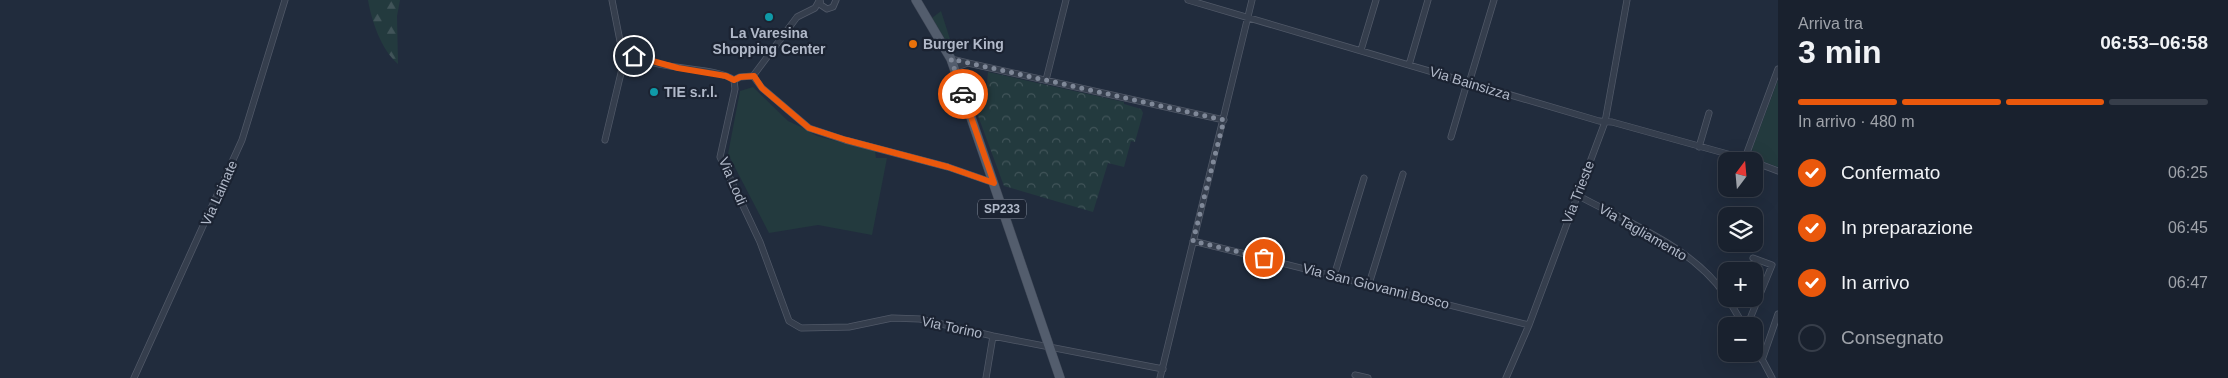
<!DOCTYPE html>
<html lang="it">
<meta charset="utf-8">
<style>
:root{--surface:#19212e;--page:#262e3a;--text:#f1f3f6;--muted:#9fa3aa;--line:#373e4a;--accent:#ea580c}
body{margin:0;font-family:Helvetica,sans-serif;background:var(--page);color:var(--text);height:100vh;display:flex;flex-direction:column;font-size:19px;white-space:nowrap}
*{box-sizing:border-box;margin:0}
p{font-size:16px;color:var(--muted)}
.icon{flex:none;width:28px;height:28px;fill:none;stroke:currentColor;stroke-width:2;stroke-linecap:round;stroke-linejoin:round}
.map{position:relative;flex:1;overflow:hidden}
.drawer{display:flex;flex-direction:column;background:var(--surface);width:450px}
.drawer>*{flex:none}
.needle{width:32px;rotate:16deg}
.buttons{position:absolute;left:1718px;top:152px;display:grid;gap:10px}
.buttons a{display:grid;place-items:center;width:45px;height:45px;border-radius:10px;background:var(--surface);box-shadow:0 5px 20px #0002,0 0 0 1px var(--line);font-size:25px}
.pin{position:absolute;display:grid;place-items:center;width:42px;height:42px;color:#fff;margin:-21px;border:2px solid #fff;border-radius:50%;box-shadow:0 1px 5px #0007}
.courier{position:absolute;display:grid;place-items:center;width:50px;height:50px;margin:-25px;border:4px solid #ea580c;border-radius:50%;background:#fff;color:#222;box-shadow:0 1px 6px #0007}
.head em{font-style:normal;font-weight:600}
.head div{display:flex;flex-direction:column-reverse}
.head{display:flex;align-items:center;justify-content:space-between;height:85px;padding:0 20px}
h1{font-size:32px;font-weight:600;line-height:38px}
.bar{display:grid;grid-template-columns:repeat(4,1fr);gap:8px 5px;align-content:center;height:60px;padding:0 20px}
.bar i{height:6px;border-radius:4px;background:var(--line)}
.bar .on{background:var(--accent)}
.bar p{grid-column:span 4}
ol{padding:0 20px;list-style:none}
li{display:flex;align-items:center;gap:15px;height:55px}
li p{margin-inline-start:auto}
li .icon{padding:5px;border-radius:50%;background:var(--accent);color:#fff;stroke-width:4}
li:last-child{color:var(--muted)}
li i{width:28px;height:28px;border:2px solid var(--line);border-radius:50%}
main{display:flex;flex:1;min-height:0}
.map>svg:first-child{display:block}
.green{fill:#233a3e}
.forest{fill:url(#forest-firs)}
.park{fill:url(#park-crowns)}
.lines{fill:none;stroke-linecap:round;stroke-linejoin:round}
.street-casing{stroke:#515968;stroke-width:7}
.primary-casing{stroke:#3f4756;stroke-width:10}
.street{stroke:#353e4d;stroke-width:5.5}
.primary{stroke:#535d6d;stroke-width:9}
.done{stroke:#7f8898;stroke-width:5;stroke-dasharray:0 9}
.route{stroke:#ea580c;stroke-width:6}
.culture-dot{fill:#0f9aa8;stroke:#1b2332;stroke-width:2}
.food-dot{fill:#e8710a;stroke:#1b2332;stroke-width:2}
.labels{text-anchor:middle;stroke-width:4.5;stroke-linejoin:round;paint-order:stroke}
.shield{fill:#1b2332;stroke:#848c9c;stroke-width:1}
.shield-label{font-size:12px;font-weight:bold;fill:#b1b9c9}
.poi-label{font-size:14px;font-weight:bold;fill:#b1b9c9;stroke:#1b2332;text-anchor:start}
.street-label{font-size:14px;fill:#b1b9c9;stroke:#1b2332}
</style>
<main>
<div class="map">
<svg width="1778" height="378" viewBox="0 0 1778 378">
<defs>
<pattern id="forest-firs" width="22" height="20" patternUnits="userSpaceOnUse" patternTransform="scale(1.25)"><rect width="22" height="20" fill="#233a3e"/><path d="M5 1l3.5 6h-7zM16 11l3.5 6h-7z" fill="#415459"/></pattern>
<pattern id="park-crowns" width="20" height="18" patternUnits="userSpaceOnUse" patternTransform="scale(1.25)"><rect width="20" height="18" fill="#233a3e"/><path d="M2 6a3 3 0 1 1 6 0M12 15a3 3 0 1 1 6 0" fill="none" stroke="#415459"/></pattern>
</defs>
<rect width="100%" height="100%" fill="#212c3d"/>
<path class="green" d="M941 11 955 55 932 18Z
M1778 80V167L1755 159 1752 149Z
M753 87 788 121 801 127 817 136 875 151 876 158H887L872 235 818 225 769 233 728 154 740 91Z"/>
<path class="forest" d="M368 0H400L397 16 398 64C381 49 372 22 368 0Z"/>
<path class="park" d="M988 72 1124 102V104L1141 109 1143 113 1135 142 1131 141 1124 167 1108 163 1093 212 1004 186 970 94H986Z"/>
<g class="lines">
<g class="street-casing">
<path id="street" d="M612 0 620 41C631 74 711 63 734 80
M820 0 821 5 827 9 833 7 836 0
M1188 0 1599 121 1612 122 1753 161
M1361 50 1376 0
M951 59 968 63 954 68
M968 63 1224 120
M1409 65 1428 0
M753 76 762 88 809 128 845 140 948 167 994 183
M734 80 735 89 720 157 760 242 789 321 801 328 849 327 892 318 920 319 993 336 1163 369
M734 80 740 77 753 76 797 17 815 8 819 1
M1046 80 1066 0
M1469 83 1494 0
M1451 137 1467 83
M605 140 626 52
M1699 147 1709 113
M1745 158 1778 69
M1754 162 1778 171
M1577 195C1628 223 1692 246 1726 296
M1193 241 1529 325
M1334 276 1364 178
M1369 284 1403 174
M1728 299 1744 326
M1747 326 1772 265 1753 258
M1754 344 1772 378
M1762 360 1778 314
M1355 375 1368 378
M134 378 242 140 285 0
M986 378 993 336
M1160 378 1252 0
M1506 378 1529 325 1605 122 1627 0"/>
</g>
<g class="primary-casing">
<path id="primary" d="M916 0 951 59 1060 378"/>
</g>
<use href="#street" class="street"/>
<use href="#primary" class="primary"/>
</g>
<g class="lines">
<path class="done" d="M963 94 951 59 1224 120 1193 241 1264 258"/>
<path class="route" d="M634 56 678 68 726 76 734 80 740 77 754 76 762 88 809 128 846 140 948 167 994 183 963 94"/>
</g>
<g class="culture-dot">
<circle cx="769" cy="17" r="5"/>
<circle cx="654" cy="92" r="5"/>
</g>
<circle class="food-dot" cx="913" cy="44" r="5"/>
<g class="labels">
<rect class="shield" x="978" y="199.5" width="48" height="19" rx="4"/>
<g class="shield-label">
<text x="1002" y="213">SP233</text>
</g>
<g class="poi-label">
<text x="769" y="38" text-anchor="middle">La Varesina<tspan x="769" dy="16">Shopping Center</tspan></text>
<text x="923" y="49">Burger King</text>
<text x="664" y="97">TIE s.r.l.</text>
</g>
<g class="street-label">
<text transform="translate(1470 83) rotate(17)" y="5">Via Bainsizza</text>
<text transform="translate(733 181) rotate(67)" y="5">Via Lodi</text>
<text transform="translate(1578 192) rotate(-69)" y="5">Via Trieste</text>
<text transform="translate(219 193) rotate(-66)" y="5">Via Lainate</text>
<text transform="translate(1643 232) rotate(30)" y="5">Via Tagliamento</text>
<text transform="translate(1376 286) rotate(14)" y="5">Via San Giovanni Bosco</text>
<text transform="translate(952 327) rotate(12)" y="5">Via Torino</text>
</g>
</g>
</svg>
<div class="buttons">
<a><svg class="needle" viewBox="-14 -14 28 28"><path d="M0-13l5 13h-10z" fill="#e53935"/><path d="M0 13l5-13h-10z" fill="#9fa3aa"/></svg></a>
<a><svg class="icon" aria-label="layers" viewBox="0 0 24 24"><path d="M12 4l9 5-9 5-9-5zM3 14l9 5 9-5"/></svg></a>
<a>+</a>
<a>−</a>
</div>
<div class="pin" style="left:1264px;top:258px;background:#ea580c"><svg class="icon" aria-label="bag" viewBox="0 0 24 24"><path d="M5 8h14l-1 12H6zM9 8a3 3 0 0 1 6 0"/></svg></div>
<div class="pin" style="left:634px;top:56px;background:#1f2937"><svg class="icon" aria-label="home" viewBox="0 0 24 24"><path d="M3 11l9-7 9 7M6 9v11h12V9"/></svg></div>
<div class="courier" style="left:963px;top:94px"><svg class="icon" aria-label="car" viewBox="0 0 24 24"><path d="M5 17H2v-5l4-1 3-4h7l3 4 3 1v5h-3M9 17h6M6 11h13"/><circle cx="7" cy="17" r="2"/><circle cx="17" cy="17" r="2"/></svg></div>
</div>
<section class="drawer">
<div class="head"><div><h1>3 min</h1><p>Arriva tra</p></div><em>06:53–06:58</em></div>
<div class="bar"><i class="on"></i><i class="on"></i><i class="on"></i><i></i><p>In arrivo · 480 m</p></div>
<ol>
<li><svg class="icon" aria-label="check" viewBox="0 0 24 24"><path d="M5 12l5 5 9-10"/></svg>Confermato<p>06:25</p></li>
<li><svg class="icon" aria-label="check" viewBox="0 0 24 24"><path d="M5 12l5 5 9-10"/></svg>In preparazione<p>06:45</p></li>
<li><svg class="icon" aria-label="check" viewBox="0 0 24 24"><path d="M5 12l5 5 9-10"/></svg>In arrivo<p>06:47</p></li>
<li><i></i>Consegnato</li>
</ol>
</section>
</main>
